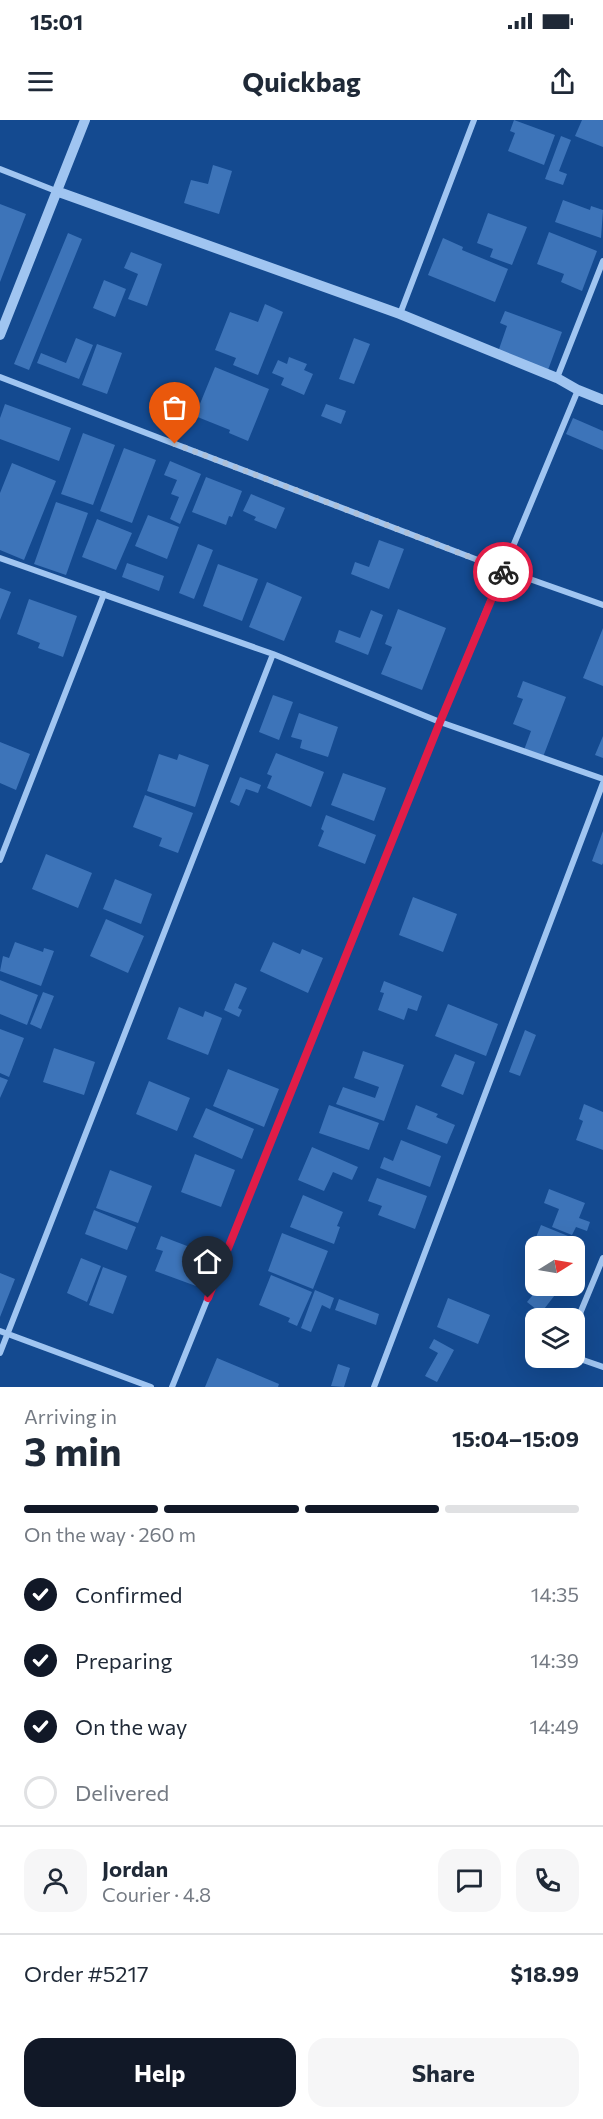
<!DOCTYPE html>
<meta charset="utf-8">
<style>
:root{--surface:#fff;--page:#f6f6f7;--text:#1f2937;--muted:#747a83;--line:#e0e1e3;--accent:#111827}
body{margin:0;font-family:Commissioner,sans-serif;background:var(--page);color:var(--text);height:100vh;display:flex;flex-direction:column;font-size:22px;white-space:nowrap}
*{box-sizing:border-box;margin:0}
p{font-size:20px;color:var(--muted)}
.icon{flex:none;width:33px;height:33px;fill:none;stroke:currentColor;stroke-width:2;stroke-linecap:round;stroke-linejoin:round}
.map{position:relative;height:1267px;overflow:hidden}
.drawer{display:flex;flex-direction:column;background:var(--surface);flex:1}
.drawer>*{flex:none}
.needle{width:39px;rotate:79deg}
.buttons{position:absolute;left:525px;top:1116px;display:grid;gap:12px}
.buttons a{display:grid;place-items:center;width:60px;height:60px;border-radius:12px;background:var(--surface);box-shadow:0 6px 24px #0002;font-size:30px}
.pin{position:absolute;display:grid;place-items:center;width:51px;height:51px;color:#fff;margin:-62px -26px;border-radius:50% 50% 50% 0;rotate:-45deg;box-shadow:0 0 6px #0007}
.pin .icon{rotate:45deg}
.courier{position:absolute;display:grid;place-items:center;width:60px;height:60px;margin:-30px;border:4px solid #e11d48;border-radius:50%;background:#fff;color:#222;box-shadow:0 2px 8px #0007}
.headline em{font-style:normal;font-weight:700}
.headline div{display:flex;flex-direction:column-reverse}
.headline{display:flex;align-items:center;justify-content:space-between;height:102px;padding:0 24px}
h1{font-size:39px;font-weight:700;line-height:45px}
.bar{display:grid;grid-template-columns:repeat(4,1fr);gap:9px 6px;align-content:center;height:72px;padding:0 24px}
.bar i{height:8px;border-radius:4px;background:var(--line)}
.bar .current{background:var(--accent)}
.bar p{grid-column:span 4}
.line{display:flex;align-items:center;gap:15px;padding:0 24px;border-top:2px solid var(--line)}
.line div{flex:1}
.round{display:grid;place-items:center;flex:none;width:63px;height:63px;border-radius:18px;background:var(--page)}
ol{padding:0 24px;list-style:none}
li{display:flex;align-items:center;gap:18px;height:66px}
li p{margin-inline-start:auto}
li .icon{padding:6px;border-radius:50%;background:var(--accent);color:#fff;stroke-width:4}
li:last-child{color:var(--muted)}
li i{width:33px;height:33px;border:3px solid var(--line);border-radius:50%}
.cta{display:flex;gap:12px;margin-top:auto;padding:12px 24px}
.cta a{flex:1;height:69px;border-radius:18px;background:var(--accent);color:#fff;font-size:24px;font-weight:700;line-height:69px;text-align:center}
.cta a+a{background:var(--page);color:var(--text)}
.status{display:flex;justify-content:space-between;align-items:center;height:42px;padding:0 30px;background:var(--surface);direction:ltr}
.status svg{height:16px;fill:currentColor}
header{display:flex;justify-content:space-between;align-items:center;height:78px;padding:0 24px;background:var(--surface);font-size:27px;font-weight:700}
.map>svg:first-child{display:block}
.building{fill:#3d74b9}
.lines{fill:none;stroke-linecap:round;stroke-linejoin:round}
.minor{stroke:#a0c5f1;stroke-width:6}
.tertiary{stroke:#a0c5f1;stroke-width:10}
.done{stroke:#adc0d8;stroke-width:6;stroke-dasharray:0 10.8}
.route{stroke:#e11d48;stroke-width:8}
</style>
<div class="status"><b>15:01</b><svg viewBox="0 0 49 12"><path d="M0 12V9h3v3zM5 12V6h3v6zM10 12V3h3v9zM15 12V0h3v12zM26 1h20v11H26zM47 4h2v5h-2z"/></svg></div>
<header><svg class="icon" aria-label="menu" viewBox="0 0 24 24"><path d="M4 6h16M4 12h16M4 18h16"/></svg>Quickbag<svg class="icon" aria-label="share" viewBox="0 0 24 24"><path d="M12 15V3M7 8l5-5 5 5M5 13v7h14v-7"/></svg></header>
<div class="map">
<svg width="603" height="1267" viewBox="0 0 603 1267">
<rect width="100%" height="100%" fill="#144a90"/>
<path class="building" d="M514 0 555 15 544 45 508 31 515 13 510 11Z
M582 0H603V27L575 16Z
M561 16 571 20 559 51 567 54 563 65 545 59Z
M213 45 232 51 219 94 184 83 191 60 208 64Z
M563 80 590 90 591 86 603 90 601 118 555 102Z
M0 84 26 94 0 162Z
M488 93 527 107 512 145 490 137 493 129 477 123Z
M549 112 597 131 582 171 561 162 564 154 537 144Z
M68 113 82 119 29 250 14 244Z
M443 118 463 127 462 130 508 149 495 182 428 155Z
M131 132 162 144 147 186 128 179 138 154 124 148Z
M104 160 126 169 115 197 93 188Z
M265 184 283 192 258 255 233 245 236 238 215 230 230 192 258 202Z
M505 191 562 212 548 250 498 232 507 206 500 203Z
M76 218 93 225 79 259 37 243 41 233 66 243Z
M354 218 370 224 354 264 339 259Z
M97 224 122 233 107 274 82 265Z
M289 237 307 244 304 250 313 254 304 275 281 265 284 258 272 253 278 240 287 244Z
M215 247 269 269 248 321 229 313 230 310 195 296Z
M5 284 71 308 59 341 0 319V298Z
M326 284 346 291 341 304 321 296Z
M573 298 603 311V330L566 314Z
M83 313 115 325 93 385 61 374Z
M124 328 156 340 132 403 100 391Z
M170 341 201 354 180 404 170 399 179 377 171 374 177 360 164 355Z
M12 343 56 361 24 440 0 430V373Z
M206 357 242 371 232 397 229 396 226 405 192 392Z
M251 374 285 388 276 409 254 400 256 397 243 391Z
M56 382 88 393 66 455 34 444Z
M148 395 179 407 167 439 135 426Z
M97 399 132 413 116 450 82 437Z
M379 420 404 429 389 469 351 454 355 442 369 447Z
M198 424 213 430 194 479 179 473Z
M127 443 164 456 159 471 122 457Z
M218 444 258 459 242 501 203 486Z
M267 462 302 477 284 521 249 507Z
M0 468 11 472 0 500Z
M29 479 77 496 63 537 38 528 40 523 17 514Z
M398 489 446 508 422 570 381 554 392 527 385 524Z
M371 490 383 495 368 535 335 522 339 510 360 518Z
M603 508V566L583 558Z
M523 561 566 577 543 637 524 630 531 611 513 604 523 579 517 577Z
M273 575 293 582 279 620 259 612Z
M299 593 338 607 328 637 300 628 302 620 291 617Z
M603 616V638L595 635Z
M0 622 30 634 16 670 0 663Z
M276 633 324 652 311 687 267 668 272 656 267 654Z
M159 634 177 640 179 634 209 645 195 687 147 671Z
M343 653 386 668 374 701 331 685Z
M240 657 261 665 258 673 246 669 239 686 230 682Z
M145 675 193 693 178 733 159 726 162 718 133 707Z
M326 695 376 715 365 744 318 726 324 711 321 709Z
M603 711V743L602 745 592 741Z
M46 734 92 753 78 788 32 769Z
M115 759 152 774 141 804 103 789Z
M413 777 457 794 443 832 399 815Z
M106 799 144 816 128 853 90 836Z
M15 822 43 832 44 828 54 831 41 866 0 851 3 836 9 838Z
M273 822 300 834 302 829 323 838 308 873 260 851Z
M0 860 38 875 27 905 0 894Z
M384 861 422 876 417 891 408 888 404 900 378 890 384 873 380 872Z
M235 863 247 868 238 888 242 890 239 897 224 890Z
M43 872 54 876 41 909 30 904Z
M448 884 498 904 486 936 435 916Z
M179 887 203 897 205 891 222 898 208 935 167 919Z
M0 909 24 918 9 957 0 953Z
M525 910 536 915 520 956 509 952Z
M54 928 95 942 84 975 43 962Z
M363 931 404 945 384 1001 336 984 343 967 375 978 379 967 354 958Z
M455 934 475 942 463 975 441 966Z
M228 949 279 969 264 1007 213 986Z
M0 957 8 960 0 978Z
M149 961 190 978 177 1011 136 994Z
M584 984 603 992V1030L576 1020 583 1001 579 999Z
M329 985 379 1003 369 1030 319 1013Z
M416 985 438 994 436 997 455 1005 447 1024 407 1009Z
M206 988 254 1009 242 1039 193 1017Z
M401 1020 441 1036 430 1067 380 1048 384 1037 393 1041Z
M312 1027 358 1047 352 1060 333 1052 324 1071 298 1060Z
M195 1034 235 1050 221 1087 181 1072Z
M110 1050 152 1066 138 1103 96 1088Z
M377 1058 427 1076 415 1109 378 1095 382 1086 368 1081Z
M549 1069 585 1083 579 1098 590 1102 587 1111 576 1107 572 1115 552 1107 559 1089 544 1083Z
M303 1075 343 1092 337 1106 340 1107 334 1124 290 1107Z
M94 1090 136 1107 127 1130 85 1114Z
M541 1105 568 1116 564 1126H536V1140L528 1137Z
M282 1113 328 1131 313 1169 268 1151Z
M161 1116 208 1134 196 1166 155 1151 163 1131 156 1129Z
M81 1138 101 1146 87 1182 67 1173Z
M103 1147 127 1156 113 1194 89 1185Z
M0 1153 15 1159 0 1197Z
M271 1155 312 1172 297 1206 288 1202 290 1198 259 1185Z
M540 1166H551L558 1171 541 1193 527 1182Z
M315 1170 334 1178 330 1189 322 1185 311 1212 301 1208Z
M448 1178 490 1195 478 1224 437 1207Z
M339 1179 379 1194 376 1205 335 1190Z
M434 1219 454 1230 437 1262 425 1256 438 1233 429 1228Z
M217 1238 279 1264 278 1267H205Z
M338 1244 350 1248 344 1267 331 1266Z"/>
<g class="lines">
<path class="minor" d="M0 49 56 71
M400 194 474 0
M0 257 504 450 603 485
M557 258 603 141
M0 438 273 534 440 602 603 659
M0 740 104 474
M574 1208 603 1138
M0 1211 151 1267
M574 1218 576 1227 583 1240 603 1247
M0 1233 273 534
M172 1267 440 602 578 270
M374 1267 603 663"/>
<path class="tertiary" d="M56 71 400 194 557 258 578 270 603 280
M0 215 85 0"/>
</g>
<g class="lines">
<path class="done" d="M175 324 504 450 503 452"/>
<path class="route" d="M208 1178 440 602 503 452"/>
</g>
</svg>
<div class="buttons">
<a><svg class="needle" viewBox="-14 -14 28 28"><path d="M0-13l5 13h-10z" fill="#e53935"/><path d="M0 13l5-13h-10z" fill="#747a83"/></svg></a>
<a><svg class="icon" aria-label="layers" viewBox="0 0 24 24"><path d="M12 4l9 5-9 5-9-5zM3 14l9 5 9-5"/></svg></a>
</div>
<div class="pin" style="left:175px;top:324px;background:#ea580c"><svg class="icon" aria-label="bag" viewBox="0 0 24 24"><path d="M5 8h14l-1 12H6zM9 8a3 3 0 0 1 6 0"/></svg></div>
<div class="pin" style="left:208px;top:1178px;background:#1f2937"><svg class="icon" aria-label="home" viewBox="0 0 24 24"><path d="M3 11l9-7 9 7M6 9v11h12V9"/></svg></div>
<div class="courier" style="left:503px;top:452px"><svg class="icon" aria-label="bike" viewBox="0 0 24 24"><circle cx="6" cy="16" r="4"/><circle cx="18" cy="16" r="4"/><path d="M6 16l4-8h5l3 8M10 8l3 8H6M13 5h3"/></svg></div>
</div>
<section class="drawer">
<div class="headline"><div><h1>3 min</h1><p>Arriving in</p></div><em>15:04–15:09</em></div>
<div class="bar"><i class="current"></i><i class="current"></i><i class="current"></i><i></i><p>On the way · 260 m</p></div>
<ol>
<li><svg class="icon" aria-label="check" viewBox="0 0 24 24"><path d="M5 12l5 5 9-10"/></svg>Confirmed<p>14:35</p></li>
<li><svg class="icon" aria-label="check" viewBox="0 0 24 24"><path d="M5 12l5 5 9-10"/></svg>Preparing<p>14:39</p></li>
<li><svg class="icon" aria-label="check" viewBox="0 0 24 24"><path d="M5 12l5 5 9-10"/></svg>On the way<p>14:49</p></li>
<li><i></i>Delivered</li>
</ol>
<div class="line" style="height:108px"><a class="round"><svg class="icon" aria-label="person" viewBox="0 0 24 24"><circle cx="12" cy="8" r="4"/><path d="M4 21q1-7 8-7t8 7"/></svg></a><div><b>Jordan</b><p>Courier · 4.8</p></div><a class="round"><svg class="icon" aria-label="chat" viewBox="0 0 24 24"><path d="M4 5h16v11H9l-5 4z"/></svg></a><a class="round"><svg class="icon" aria-label="phone" viewBox="0 0 24 24"><path d="M5 4h4l2 5-3 2q2 4 5 5l2-3 5 2v4C11 20 4 13 5 4z"/></svg></a></div>
<div class="line" style="height:78px"><div>Order #5217</div><b>$18.99</b></div>
<div class="cta"><a>Help</a><a>Share</a></div>
</section>
